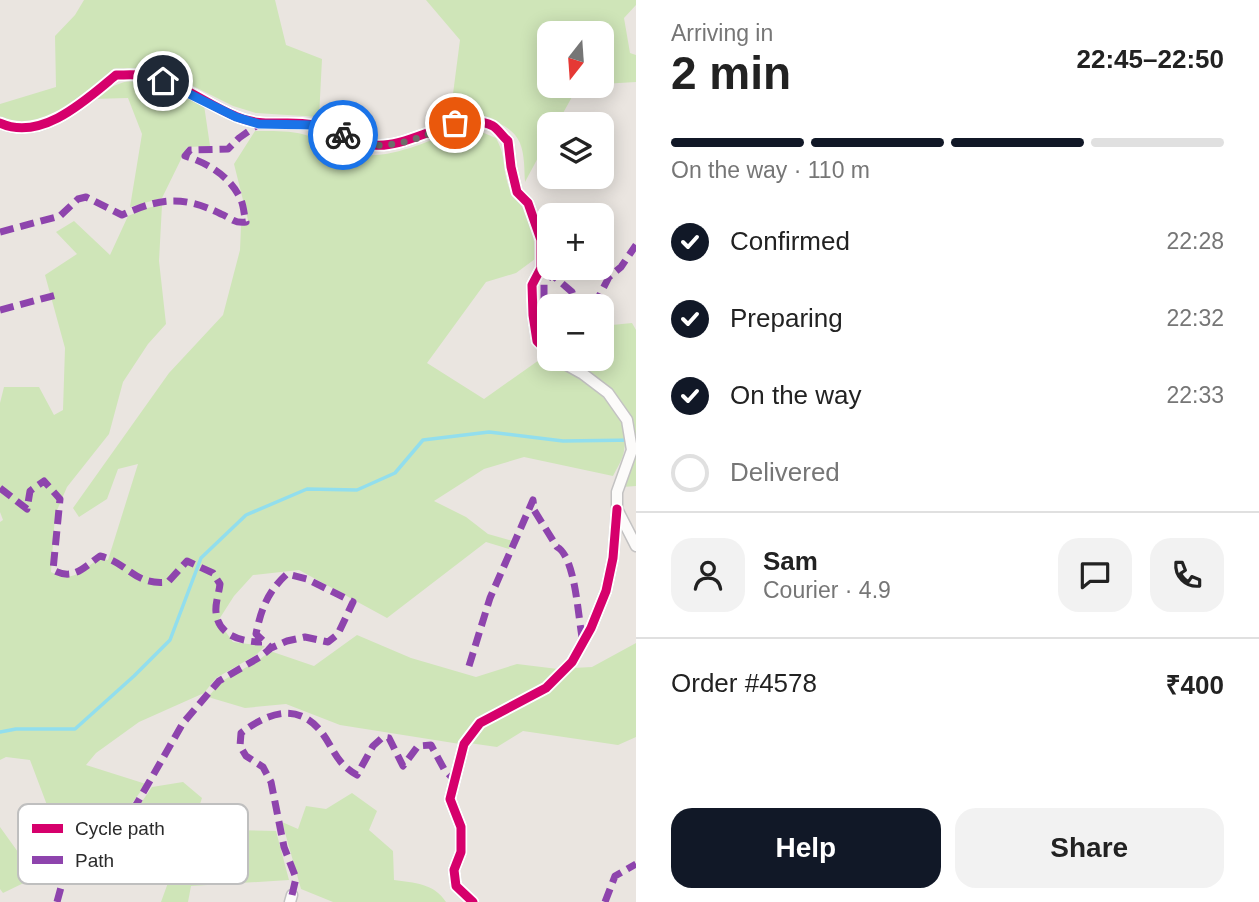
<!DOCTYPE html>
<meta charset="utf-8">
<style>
:root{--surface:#fff;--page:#f2f2f2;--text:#222;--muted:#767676;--line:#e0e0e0;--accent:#111827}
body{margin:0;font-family:Arial,sans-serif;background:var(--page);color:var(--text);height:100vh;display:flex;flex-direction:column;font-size:26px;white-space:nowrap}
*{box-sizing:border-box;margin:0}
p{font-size:23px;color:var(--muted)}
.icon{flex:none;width:38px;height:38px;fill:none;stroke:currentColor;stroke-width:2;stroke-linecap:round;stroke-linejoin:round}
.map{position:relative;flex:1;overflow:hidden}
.panel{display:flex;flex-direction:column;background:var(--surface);width:623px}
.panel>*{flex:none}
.needle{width:46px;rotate:197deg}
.buttons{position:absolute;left:537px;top:21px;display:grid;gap:14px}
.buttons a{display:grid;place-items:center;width:77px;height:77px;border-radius:14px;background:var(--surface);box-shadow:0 4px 18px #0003;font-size:35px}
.pin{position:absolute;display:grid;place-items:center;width:60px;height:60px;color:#fff;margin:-30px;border:4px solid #fff;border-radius:50%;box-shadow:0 2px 7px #0007}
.courier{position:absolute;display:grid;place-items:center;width:70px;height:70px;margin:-35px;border:5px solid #1a73e8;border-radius:50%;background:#fff;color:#222;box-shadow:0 2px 9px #0007}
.summary em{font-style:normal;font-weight:600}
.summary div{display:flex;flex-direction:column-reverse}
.summary{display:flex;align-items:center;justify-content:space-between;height:119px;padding:0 35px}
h1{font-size:46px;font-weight:600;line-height:52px}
.bar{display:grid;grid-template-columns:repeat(4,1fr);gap:10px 7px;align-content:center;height:84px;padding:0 35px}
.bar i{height:9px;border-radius:5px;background:var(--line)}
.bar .current{background:var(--accent)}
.bar p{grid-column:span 4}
.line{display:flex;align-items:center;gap:18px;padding:0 35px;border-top:2px solid var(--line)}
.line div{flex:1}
.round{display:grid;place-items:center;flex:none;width:74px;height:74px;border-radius:21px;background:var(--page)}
ol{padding:0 35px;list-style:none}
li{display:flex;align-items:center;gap:21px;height:77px}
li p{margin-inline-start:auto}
li .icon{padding:7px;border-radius:50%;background:var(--accent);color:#fff;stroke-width:4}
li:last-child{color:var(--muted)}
li i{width:38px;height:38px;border:4px solid var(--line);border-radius:50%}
.cta{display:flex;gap:14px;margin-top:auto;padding:14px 35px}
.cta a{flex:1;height:80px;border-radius:21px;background:var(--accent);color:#fff;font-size:28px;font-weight:600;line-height:80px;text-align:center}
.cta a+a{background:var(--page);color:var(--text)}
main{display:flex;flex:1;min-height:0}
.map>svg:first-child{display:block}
.green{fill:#cfe5b8}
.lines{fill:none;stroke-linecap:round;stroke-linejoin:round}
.stream{stroke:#92deed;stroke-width:3.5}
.minor-casing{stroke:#c3c2c2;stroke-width:13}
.minor{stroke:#fcfbfa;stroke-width:10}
.quiet{stroke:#8e44ad;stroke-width:7;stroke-dasharray:14 7;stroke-linecap:butt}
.cycleway-casing{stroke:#fff;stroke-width:13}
.cycleway{stroke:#d6006c;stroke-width:9}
.done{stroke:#6e6c6a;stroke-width:7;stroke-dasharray:0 12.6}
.route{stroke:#1a73e8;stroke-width:9}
.key{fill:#fff;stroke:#bfbfbf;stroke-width:2}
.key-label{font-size:19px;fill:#2b2b2b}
</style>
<main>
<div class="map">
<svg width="636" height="902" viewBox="0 0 636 902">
<rect width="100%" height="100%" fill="#eae5e0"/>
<path class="green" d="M84 0H275L286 45 322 59 319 117 256 113 233 106 177 78 149 67 113 70 69 106 41 120 27 122 0 120V104L56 87 55 36 75 15Z
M426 0H636V5L624 18 630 53 636 55V82L602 84V33H550V86H578L557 124H550L549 137 525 182C524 169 525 156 520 143 509 118 474 116 450 117L460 40Z
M127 81 150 82 204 105 210 146 187 147 162 198 130 207 142 134 128 98 91 99 105 89Z
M460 129 479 131 496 138C506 157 502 162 507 181 509 191 515 197 521 205 532 219 535 241 535 259L516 273 486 282 427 363 484 399 542 358C575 375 633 404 624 451 623 459 617 468 613 476L524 457 484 469 434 501 466 517 488 534 513 541 509 549 486 542 387 618 299 570 253 575 234 596 218 621 233 642 265 646 256 655 216 678 204 693 139 722 96 753 86 765 146 784 120 820 99 832 50 813 30 760 6 757 0 760V522L3 520 0 512V403L4 387H39L54 415 63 410 65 348 45 275 77 254 56 232 74 221 110 255 128 216 147 208 162 205 159 261 166 324 148 344 123 382 109 434 67 487 55 515 51 572C73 584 82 570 100 558L108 560 138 464 118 469 107 499 79 517 73 508 169 373 223 315 240 250 241 226 249 224 234 164 255 131C273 131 291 130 309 136 328 142 345 154 365 155 397 157 430 140 460 129Z
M632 323 636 330V486L623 487 627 472 630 418 565 359H602V326Z
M357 635 411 658 476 677 517 664 558 669 542 685 479 718 460 744 340 725 286 704 245 708 208 697 222 681 259 660 270 651 314 666Z
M636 643V737L618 745 523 731 497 747 469 743 483 724 573 668 592 667Z
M183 782 202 798 191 831 215 838 225 830 276 831 289 880 191 886 188 902H161L169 880 158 854 123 829 152 787Z
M352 793 377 811 369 830 393 851 394 880C414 883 434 883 446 902H333L301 889 282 822 298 829 306 806 326 809Z
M0 827 36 877 3 893 0 889Z"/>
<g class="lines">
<path class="stream" d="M0 732 16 729H75L134 676 170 640 201 558 246 515 307 489 357 490 395 473 423 440 489 432 563 441 636 440"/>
<g class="minor-casing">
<path id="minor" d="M0 123C42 142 87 99 116 75 126 75 138 74 148 76 180 82 206 104 235 116 264 129 286 119 313 125 334 129 353 142 374 145 411 149 459 108 493 126 498 129 503 137 508 141L511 167 517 192 528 203 541 240V268L532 285 533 315 537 341 550 354
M556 359 583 374 608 393 627 420 632 450 617 492V509L636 546
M290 902 292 895
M473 902 456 886 454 870 461 852V827L450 799 464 744 480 723 546 688 572 662 591 628 606 591 613 558 617 509"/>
</g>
<use href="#minor" class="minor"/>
<path class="quiet" d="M0 232 60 216 78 199 86 197 122 215C160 198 183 195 221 214 231 218 235 224 246 222 244 216 244 207 241 200 231 177 208 163 185 156L190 150 228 149 239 138 259 124
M594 306 609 277 621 267 636 245
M0 310 56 295
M533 315 544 305V284L551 274 572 292 576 306
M0 488 27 509 30 491 44 481 60 499 53 570C73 581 83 568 100 556 129 563 134 586 168 582L187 561 213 573 220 584C219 593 215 604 216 612 218 636 242 642 262 642
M469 666 490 598 533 500 534 510 557 547C576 557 578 620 583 642
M292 895 296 878 284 847 271 782 263 767 246 756 240 746 241 733C266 714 295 702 319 729 334 747 334 762 357 775L373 746 383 737 389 738 403 766 418 746 431 745 444 769 455 781
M57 902 66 869 74 851 85 842 107 833 123 822 136 805 183 723 219 681 260 657 271 648 287 641 305 637 328 642 338 634 353 602 307 579 287 574C268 591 261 609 256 634L271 648
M605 902 615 876 636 864"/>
<g class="cycleway-casing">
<path id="cycleway" d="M0 123C42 142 87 99 116 75 126 75 138 74 148 76 180 82 206 104 235 116 264 129 286 119 313 125 334 129 353 142 374 145 411 149 459 108 493 126 498 129 503 137 508 141L511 167 517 192 528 203 541 240V268L532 285 533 315 537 341 550 354
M473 902 456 886 454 870 461 852V827L450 799 464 744 480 723 546 688 572 662 591 628 606 591 613 558 617 509"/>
</g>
<use href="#cycleway" class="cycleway"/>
</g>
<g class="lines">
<path class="done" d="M343 135C353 138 364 144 375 145 401 147 432 133 455 123"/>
<path class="route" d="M163 81 236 117 259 124 312 125 343 135"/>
</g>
<rect x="18" y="804" width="230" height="80" rx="10" class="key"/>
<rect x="32" y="824" width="31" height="9" fill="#d6006c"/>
<rect x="32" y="856" width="31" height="8" fill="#8e44ad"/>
<g class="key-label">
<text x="75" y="835">Cycle path</text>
<text x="75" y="867">Path</text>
</g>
</svg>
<div class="buttons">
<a><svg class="needle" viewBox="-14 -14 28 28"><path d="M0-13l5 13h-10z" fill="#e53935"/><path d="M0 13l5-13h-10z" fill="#767676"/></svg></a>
<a><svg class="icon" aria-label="layers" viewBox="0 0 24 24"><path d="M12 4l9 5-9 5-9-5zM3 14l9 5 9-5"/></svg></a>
<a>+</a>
<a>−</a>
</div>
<div class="pin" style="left:455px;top:123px;background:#ea580c"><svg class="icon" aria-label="bag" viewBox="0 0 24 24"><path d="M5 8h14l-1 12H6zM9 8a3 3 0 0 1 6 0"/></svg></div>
<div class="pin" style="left:163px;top:81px;background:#1f2937"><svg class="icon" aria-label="home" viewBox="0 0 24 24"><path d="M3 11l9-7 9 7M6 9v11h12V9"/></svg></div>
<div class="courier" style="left:343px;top:135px"><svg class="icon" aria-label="bike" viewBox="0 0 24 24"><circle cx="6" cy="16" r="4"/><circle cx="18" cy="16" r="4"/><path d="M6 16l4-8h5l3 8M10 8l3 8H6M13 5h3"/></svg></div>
</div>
<section class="panel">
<div class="summary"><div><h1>2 min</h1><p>Arriving in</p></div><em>22:45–22:50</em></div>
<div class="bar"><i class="current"></i><i class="current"></i><i class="current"></i><i></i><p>On the way · 110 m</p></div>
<ol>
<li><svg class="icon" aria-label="check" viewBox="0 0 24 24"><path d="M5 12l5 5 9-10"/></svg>Confirmed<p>22:28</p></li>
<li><svg class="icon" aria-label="check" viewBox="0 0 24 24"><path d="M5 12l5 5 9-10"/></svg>Preparing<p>22:32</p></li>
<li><svg class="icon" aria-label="check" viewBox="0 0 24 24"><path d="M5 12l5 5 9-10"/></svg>On the way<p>22:33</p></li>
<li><i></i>Delivered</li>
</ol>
<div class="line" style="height:126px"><a class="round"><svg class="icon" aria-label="person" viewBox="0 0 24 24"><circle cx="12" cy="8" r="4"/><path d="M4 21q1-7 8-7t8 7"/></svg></a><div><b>Sam</b><p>Courier · 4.9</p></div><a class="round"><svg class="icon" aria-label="chat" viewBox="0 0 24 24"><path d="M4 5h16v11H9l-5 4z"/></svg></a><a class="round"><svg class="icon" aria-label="phone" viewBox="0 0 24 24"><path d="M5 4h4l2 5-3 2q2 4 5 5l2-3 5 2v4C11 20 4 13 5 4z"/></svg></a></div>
<div class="line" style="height:91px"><div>Order #4578</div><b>₹400</b></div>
<div class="cta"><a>Help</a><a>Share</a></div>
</section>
</main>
